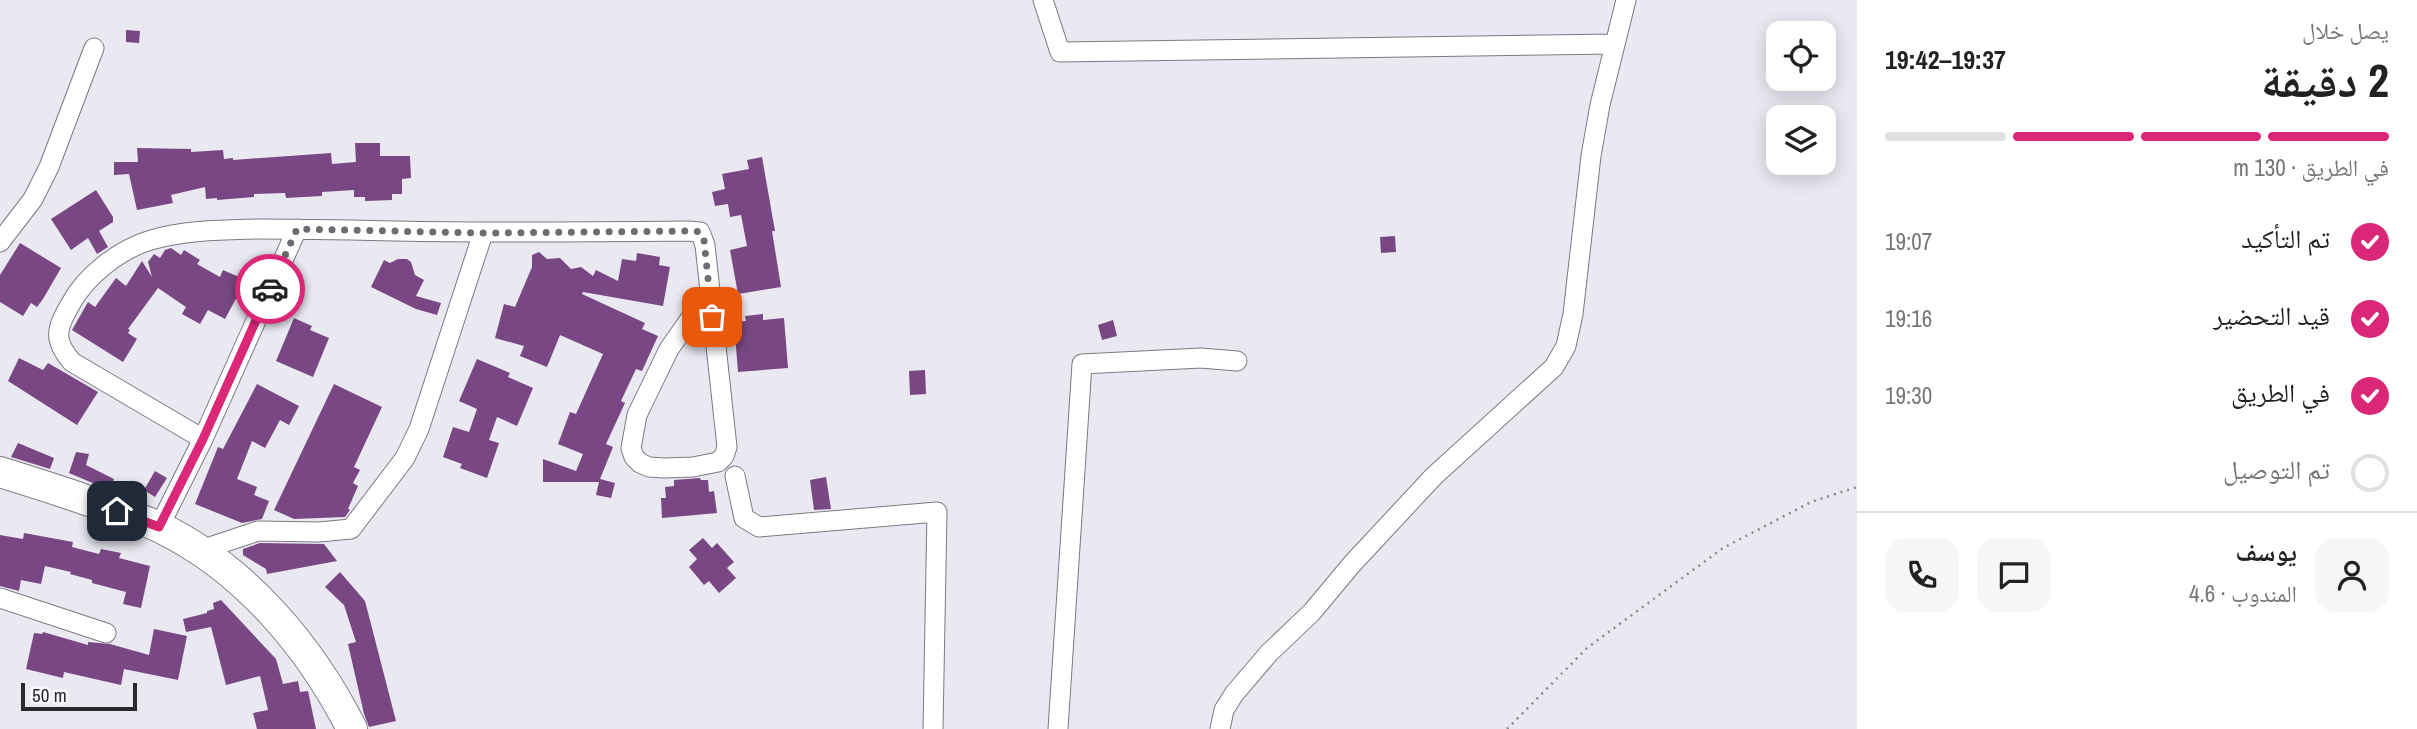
<!DOCTYPE html>
<html lang="ar">
<meta charset="utf-8">
<style>
:root{--surface:#fff;--page:#f6f6f6;--text:#222;--muted:#767676;--line:#e0e0e0;--accent:#db2777}
body{margin:0;font-family:"Archivo Narrow","Noto Naskh Arabic",sans-serif;background:var(--page);color:var(--text);direction:rtl;height:100vh;display:flex;flex-direction:column;font-size:26px;white-space:nowrap}
*{box-sizing:border-box;margin:0}
p{font-size:23px;color:var(--muted)}
.icon{flex:none;width:38px;height:38px;fill:none;stroke:currentColor;stroke-width:2;stroke-linecap:round;stroke-linejoin:round}
.map{position:relative;flex:1;overflow:hidden;direction:ltr}
.side{display:flex;flex-direction:column;background:var(--surface);width:560px}
.side>*{flex:none}
.fabs{position:absolute;left:1766px;top:21px;display:grid;gap:14px}
.fabs a{display:grid;place-items:center;width:70px;height:70px;border-radius:14px;background:var(--surface);box-shadow:0 4px 18px #0003;font-size:35px}
.scale{position:absolute;left:21px;bottom:18px;width:116px;box-sizing:border-box;padding-left:7px;border:4px solid #2a2a2d;border-top:0;font-size:19px;line-height:24px;white-space:nowrap;color:#2a2a2d;-webkit-text-stroke:5px #f8f6ff;paint-order:stroke}
.pin{position:absolute;display:grid;place-items:center;width:60px;height:60px;color:#fff;margin:-30px;border-radius:14px;box-shadow:0 4px 10px #0006}
.courier{position:absolute;display:grid;place-items:center;width:70px;height:70px;margin:-35px;border:5px solid #db2777;border-radius:50%;background:#fff;color:#222;box-shadow:0 2px 9px #0007}
.headline em{font-style:normal;font-weight:800}
.headline div{display:flex;flex-direction:column-reverse}
.headline{display:flex;align-items:center;justify-content:space-between;height:119px;padding:0 28px}
h1{font-size:46px;font-weight:800;line-height:52px}
.bar{display:grid;grid-template-columns:repeat(4,1fr);gap:10px 7px;align-content:center;height:84px;padding:0 28px}
.bar i{height:9px;border-radius:5px;background:var(--line)}
.bar .current{background:var(--accent)}
.bar p{grid-column:span 4}
.line{display:flex;align-items:center;gap:18px;padding:0 28px;border-top:2px solid var(--line)}
.line div{flex:1}
.round{display:grid;place-items:center;flex:none;width:74px;height:74px;border-radius:21px;background:var(--page)}
ol{padding:0 28px;list-style:none}
li{display:flex;align-items:center;gap:21px;height:77px}
li p{margin-inline-start:auto}
li .icon{padding:7px;border-radius:50%;background:var(--accent);color:#fff;stroke-width:4}
li:last-child{color:var(--muted)}
li i{width:38px;height:38px;border:4px solid var(--line);border-radius:50%}
main{display:flex;flex:1;min-height:0}
.map>svg:first-child{display:block}
.building{fill:#794884}
.lines{fill:none;stroke-linecap:round;stroke-linejoin:round}
.street-casing{stroke:#7b7981;stroke-width:21}
.primary-casing{stroke:#7b7981;stroke-width:32}
.path{stroke:#8a898f;stroke-width:2.5;stroke-dasharray:2 5;stroke-linecap:butt}
.street{stroke:#fff;stroke-width:19}
.primary{stroke:#fff;stroke-width:30}
.done{stroke:#6d6c72;stroke-width:7;stroke-dasharray:0 12.6}
.route{stroke:#db2777;stroke-width:9}
</style>
<main>
<section class="side">
<div class="headline"><div><h1>2 دقيقة</h1><p>يصل خلال</p></div><em>19:37–19:42</em></div>
<div class="bar"><i class="current"></i><i class="current"></i><i class="current"></i><i></i><p>في الطريق · 130 m</p></div>
<ol>
<li><svg class="icon" aria-label="check" viewBox="0 0 24 24"><path d="M5 12l5 5 9-10"/></svg>تم التأكيد<p>19:07</p></li>
<li><svg class="icon" aria-label="check" viewBox="0 0 24 24"><path d="M5 12l5 5 9-10"/></svg>قيد التحضير<p>19:16</p></li>
<li><svg class="icon" aria-label="check" viewBox="0 0 24 24"><path d="M5 12l5 5 9-10"/></svg>في الطريق<p>19:30</p></li>
<li><i></i>تم التوصيل</li>
</ol>
<div class="line" style="height:126px"><a class="round"><svg class="icon" aria-label="person" viewBox="0 0 24 24"><circle cx="12" cy="8" r="4"/><path d="M4 21q1-7 8-7t8 7"/></svg></a><div><b>يوسف</b><p>المندوب · 4.6</p></div><a class="round"><svg class="icon" aria-label="chat" viewBox="0 0 24 24"><path d="M4 5h16v11H9l-5 4z"/></svg></a><a class="round"><svg class="icon" aria-label="phone" viewBox="0 0 24 24"><path d="M5 4h4l2 5-3 2q2 4 5 5l2-3 5 2v4C11 20 4 13 5 4z"/></svg></a></div>
</section>
<div class="map">
<svg width="1857" height="729" viewBox="0 0 1857 729">
<rect width="100%" height="100%" fill="#eae8f1"/>
<path class="building" d="M126 30 140 31 139 43 126 42Z
M355 143H380V156H410L411 178 402 179V194H392V200L365 201V197H354V190L322 192V196L286 198 285 193 254 194V197L217 200V198L206 199 205 187 171 195 173 203 137 210 129 174 114 175V162H138L137 148 191 149V152L223 150 224 159 233 158V160L331 153 332 164 356 162Z
M762 157 775 231H772L781 287 738 294 730 250 747 246 741 215 730 217 728 204 715 206 712 192 725 189 722 174 749 169 747 160Z
M96 190 113 217V222L99 231 108 247 97 254 88 238 71 250 51 219Z
M1395 236 1396 252 1381 253 1380 237Z
M20 243 61 268 43 299 37 307 31 303 23 316 0 302V275Z
M171 248 181 255 184 250 200 260 197 264 220 277 223 270 246 280 225 319 208 310 200 324 182 314 186 307 158 288 128 329 130 330 128 333 137 339 123 362 72 330 88 302 95 307 116 278 126 286 142 261 152 277 148 262 154 254 160 258 165 250Z
M539 252 547 259 560 258 571 269 581 267 593 276 596 270 618 281 622 259 636 261 637 253 660 257 659 265 670 267 663 306 583 292 582 294 645 323 642 329 658 336 642 371 636 369 621 401 625 403 606 444 613 447 600 479 615 483 611 498 596 495 599 482H543V459L576 471 583 454 558 444 570 412 576 414 603 354 560 335 547 367 520 356 524 346 495 338 504 304 515 307 532 267V255Z
M398 259H407L411 262 415 275 424 280 416 296 441 303 437 315 416 309 371 287 384 260 390 263Z
M763 314V320L784 318 788 368 738 372 734 322 746 321 745 316Z
M294 318 312 326 310 330 329 338 313 377 276 361Z
M1113 320 1117 336 1102 340 1098 325Z
M19 358 43 370 48 363 98 392 77 425 8 381Z
M477 359 510 373 508 377 533 388 517 426 497 417 489 440 499 443 487 478 460 468 462 464 443 457 453 427 469 432 477 409 459 401Z
M925 370 926 394 910 395 909 371Z
M257 384 299 406 289 425 280 420 265 448 252 441 237 479 257 487 254 495 269 501 262 519 242 523 195 504 218 447 223 449Z
M334 384 382 407 354 467 360 470 353 483 358 486 348 509 350 510 345 517 294 519 274 510Z
M18 443 54 458 50 469 11 457Z
M76 452 89 454 86 465 114 479 109 490 69 473Z
M155 471 167 478 155 497 144 490Z
M826 477 831 509 814 510 810 480Z
M700 478 701 480H708L709 492 714 491 717 513 662 518 661 498H666L665 487 674 486V480Z
M24 533 73 542 72 547 99 554 101 549 121 553 119 558 150 566 141 608 123 604 126 592 92 583V580L70 574 71 572 45 566 41 584 21 580 19 591 0 586V535L23 539Z
M703 538 712 548 717 543 734 562 727 568 736 578 719 593 709 581 704 585 689 567 697 559 689 550Z
M260 543 324 544 337 561 267 574 266 569 243 555V549Z
M340 572 365 601 396 721 369 727 364 714 348 644 356 642 344 605 325 587Z
M221 600 276 659 283 684 298 681 300 692 308 691 316 729H257L253 713 268 710 260 676 226 685 211 627 186 632 183 619 207 613V611L214 609 213 603Z
M154 629 187 636 178 680 124 669 121 685 64 672 63 678 26 669 34 633 42 634 43 632 88 645V642L110 644 149 655Z"/>
<g class="lines">
<g class="street-casing">
<path id="street" d="M1043 0 1060 52 1615 44
M0 242 33 199 49 167 94 48
M203 439 72 362C53 340 56 329 70 305 85 276 120 249 151 240 185 230 222 230 257 229 303 229 349 230 396 231 493 233 591 232 688 231L700 232 705 245 727 447 724 456 718 462 693 467 664 468 649 467 640 463 634 457 631 448 637 415 669 349 709 292
M735 476 744 518 759 527 937 512 933 729
M159 527 203 439 297 229
M201 550 258 531 319 532 351 529 405 458 419 429 483 233
M0 598 106 633
M1058 729 1082 364 1201 358 1237 361
M1220 729 1224 710 1234 694 1269 653 1312 612 1352 564 1434 476 1554 367 1566 346 1573 314 1591 156 1600 105 1626 0"/>
</g>
<g class="primary-casing">
<path id="primary" d="M0 472C39 484 78 496 116 511 131 516 147 521 161 528 245 569 310 646 352 729"/>
</g>
<path class="path" d="M1507 729 1587 648 1723 548 1811 502 1857 487"/>
<use href="#street" class="street"/>
<use href="#primary" class="primary"/>
</g>
<g class="lines">
<path class="done" d="M270 289 297 229 483 233 693 231 700 232 704 240 712 317"/>
<path class="route" d="M117 511 159 527 203 439 270 289"/>
</g>
</svg>
<div class="fabs">
<a><svg class="icon" aria-label="locate" viewBox="0 0 24 24"><circle cx="12" cy="12" r="6"/><path d="M12 2v4M12 18v4M2 12h4M18 12h4"/></svg></a>
<a><svg class="icon" aria-label="layers" viewBox="0 0 24 24"><path d="M12 4l9 5-9 5-9-5zM3 14l9 5 9-5"/></svg></a>
</div>
<div class="scale">50 m</div>
<div class="pin" style="left:712px;top:317px;background:#ea580c"><svg class="icon" aria-label="bag" viewBox="0 0 24 24"><path d="M5 8h14l-1 12H6zM9 8a3 3 0 0 1 6 0"/></svg></div>
<div class="pin" style="left:117px;top:511px;background:#1f2937"><svg class="icon" aria-label="home" viewBox="0 0 24 24"><path d="M3 11l9-7 9 7M6 9v11h12V9"/></svg></div>
<div class="courier" style="left:270px;top:289px"><svg class="icon" aria-label="car" viewBox="0 0 24 24"><path d="M5 17H2v-5l4-1 3-4h7l3 4 3 1v5h-3M9 17h6M6 11h13"/><circle cx="7" cy="17" r="2"/><circle cx="17" cy="17" r="2"/></svg></div>
</div>
</main>
